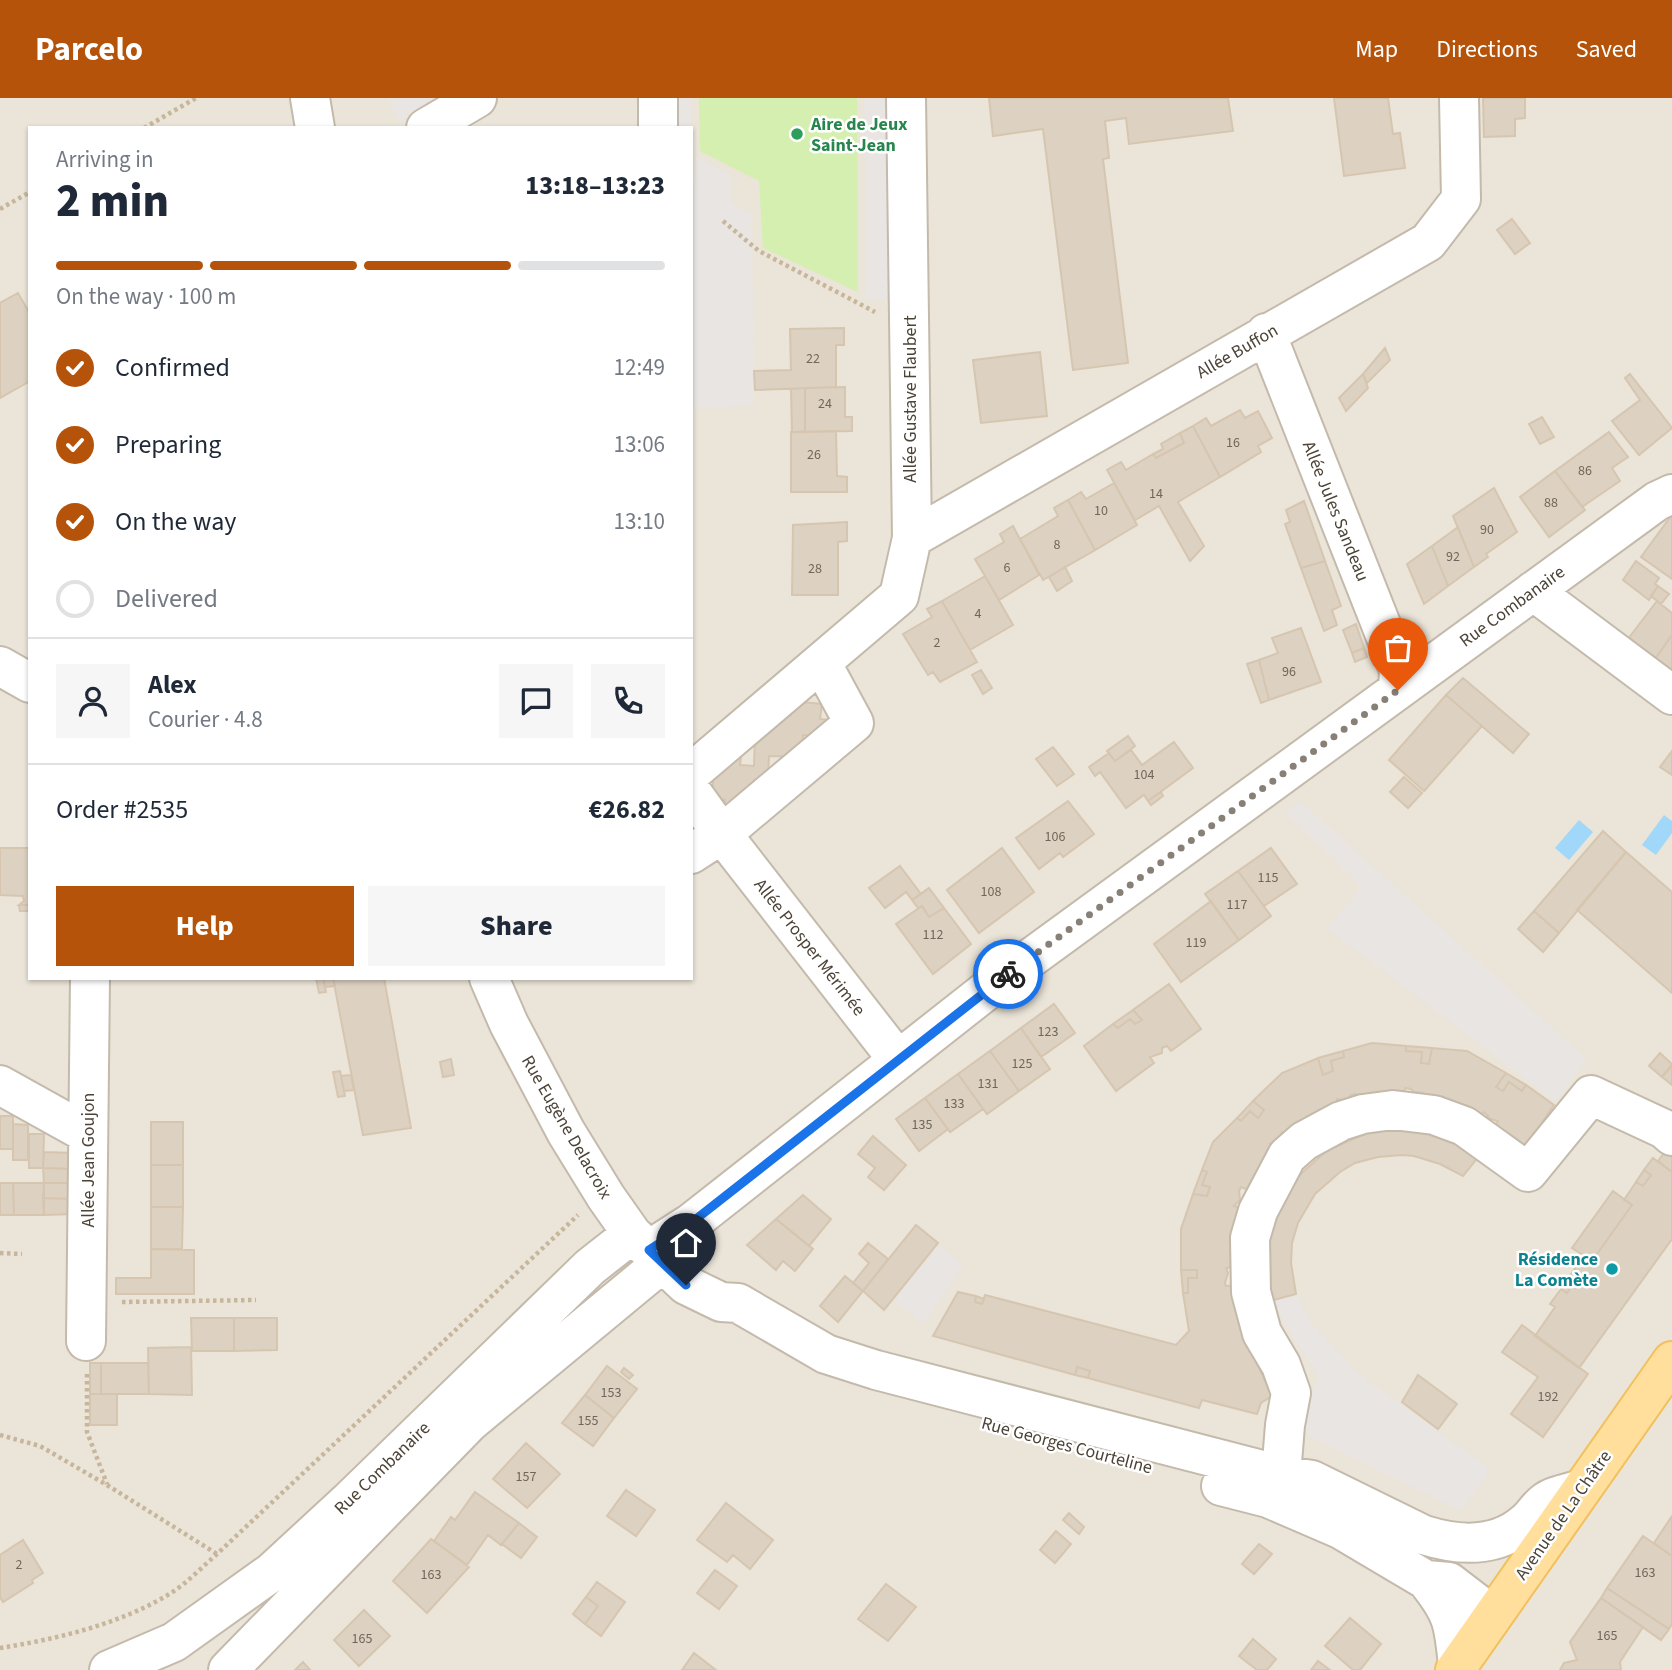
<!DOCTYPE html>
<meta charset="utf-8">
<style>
:root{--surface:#fff;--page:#f6f6f7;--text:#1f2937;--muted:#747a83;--line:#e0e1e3;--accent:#b45309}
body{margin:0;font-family:"Source Sans 3",sans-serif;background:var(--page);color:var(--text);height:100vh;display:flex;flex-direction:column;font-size:26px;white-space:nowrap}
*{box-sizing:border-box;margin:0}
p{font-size:23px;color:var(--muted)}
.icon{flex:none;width:38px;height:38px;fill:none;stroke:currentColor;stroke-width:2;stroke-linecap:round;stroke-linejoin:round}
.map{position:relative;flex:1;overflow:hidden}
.side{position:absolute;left:28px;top:28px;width:665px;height:854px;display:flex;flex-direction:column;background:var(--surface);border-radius:0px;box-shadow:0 2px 5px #0004}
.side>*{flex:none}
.pin{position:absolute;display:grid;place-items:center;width:60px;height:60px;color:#fff;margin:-72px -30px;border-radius:50% 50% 50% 0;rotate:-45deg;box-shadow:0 0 7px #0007}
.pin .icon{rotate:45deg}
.courier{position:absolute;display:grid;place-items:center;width:70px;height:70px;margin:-35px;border:5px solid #1a73e8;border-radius:50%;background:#fff;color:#222;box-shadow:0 2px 9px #0007}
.head em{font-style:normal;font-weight:800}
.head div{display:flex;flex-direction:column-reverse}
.head{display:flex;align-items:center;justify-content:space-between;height:119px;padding:0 28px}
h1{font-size:46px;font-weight:800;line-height:52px}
.bar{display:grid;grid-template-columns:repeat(4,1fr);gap:10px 7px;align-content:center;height:84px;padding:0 28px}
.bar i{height:9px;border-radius:5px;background:var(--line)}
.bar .selected{background:var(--accent)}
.bar p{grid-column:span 4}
.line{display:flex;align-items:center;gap:18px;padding:0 28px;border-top:2px solid var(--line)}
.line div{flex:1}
.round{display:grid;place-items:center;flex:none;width:74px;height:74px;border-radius:0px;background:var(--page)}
ol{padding:0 28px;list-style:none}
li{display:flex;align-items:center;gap:21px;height:77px}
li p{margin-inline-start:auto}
li .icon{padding:7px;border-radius:50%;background:var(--accent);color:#fff;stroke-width:4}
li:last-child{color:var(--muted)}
li i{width:38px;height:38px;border:4px solid var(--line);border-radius:50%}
.button{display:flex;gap:14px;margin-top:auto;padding:14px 28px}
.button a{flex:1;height:80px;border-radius:0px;background:var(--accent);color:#fff;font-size:28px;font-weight:800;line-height:80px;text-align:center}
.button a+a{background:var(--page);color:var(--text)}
header{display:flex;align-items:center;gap:42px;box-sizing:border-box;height:98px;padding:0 35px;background:var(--accent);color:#fff}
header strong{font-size:33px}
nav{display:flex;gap:38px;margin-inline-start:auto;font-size:24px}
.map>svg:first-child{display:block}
.residential{fill:#ebe4d8;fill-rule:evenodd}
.green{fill:#d4efaf}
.parking{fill:#e8e5e2}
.water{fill:#a1d8f9}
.building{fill:#ddd1c1;stroke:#d6c6b0;stroke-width:2}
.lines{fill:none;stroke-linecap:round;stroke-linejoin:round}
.minor-casing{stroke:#c4baab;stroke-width:42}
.major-casing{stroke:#f2c05d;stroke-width:42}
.path{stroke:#c7b69b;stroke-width:4.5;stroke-dasharray:3.5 3.5;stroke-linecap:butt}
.minor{stroke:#fff;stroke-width:38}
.major{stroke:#ffdf9b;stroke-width:38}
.done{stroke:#888076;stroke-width:7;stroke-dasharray:0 12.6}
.route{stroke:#1a73e8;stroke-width:9}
.leisure-dot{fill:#2e9e5b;stroke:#fff;stroke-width:2.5}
.culture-dot{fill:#0f9aa8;stroke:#fff;stroke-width:2.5}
.labels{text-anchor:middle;stroke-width:5;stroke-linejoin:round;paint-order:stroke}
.number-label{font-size:14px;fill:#70665a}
.leisure-label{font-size:18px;font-weight:bold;fill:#27864d;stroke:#fff;text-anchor:start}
.street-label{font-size:18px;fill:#4c4337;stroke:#fff}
.culture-label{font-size:18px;font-weight:bold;fill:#0d838f;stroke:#fff;text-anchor:end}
</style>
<header>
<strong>Parcelo</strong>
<nav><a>Map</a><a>Directions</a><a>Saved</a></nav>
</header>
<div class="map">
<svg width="1672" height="1572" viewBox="0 0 1672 1572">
<rect width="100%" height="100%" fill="#f7f2ea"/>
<path class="residential" d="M0 0H1672V1572H0ZM30 30H691V880H30Z"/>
<path class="green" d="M699 0H857L858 194 763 150 759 83 700 53Z"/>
<path class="parking" d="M392 0H442L400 24 388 3Z
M668 0H691V30H668Z
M864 0H889L892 201H866Z
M696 59 729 77 730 103 752 117 754 308 691 311V82L696 84Z
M1300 703 1587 961 1556 1004 1327 830 1362 789 1285 714Z
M939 1147 963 1168 923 1226 893 1203Z
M1296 1196 1310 1223 1358 1275 1491 1372 1461 1413 1307 1337 1302 1325 1306 1304 1320 1280 1270 1203Z"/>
<path class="water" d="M1664 717 1672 723V735L1656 757 1642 747Z
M1579 722 1593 734 1569 762 1555 750Z"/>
<path class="building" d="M989 0H1228L1233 33 1129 46 1126 20 1105 23 1109 60 1103 61 1128 265 1073 272 1043 31 993 38Z
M1334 0H1388L1393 36 1400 35 1405 70 1344 78Z
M1483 0H1525V20L1515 21V38L1484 39Z
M1512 121 1530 145 1515 156 1497 132Z
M18 195 30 216V283L0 300V205Z
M844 230V247H836V289L755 292 754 273 791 272 790 231Z
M1385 250 1390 262 1367 285 1363 276Z
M1040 254 1047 318 981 325 973 262Z
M1363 276 1368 290 1346 313 1339 300Z
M1630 276 1672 330 1639 357 1612 323 1640 302 1625 280Z
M845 289V319H852V333L805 334V290Z
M805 290V334H792L791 291Z
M1240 312 1245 320 1258 313 1272 340 1258 348 1261 354 1220 379 1193 328 1206 320 1211 328Z
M1542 319 1554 339 1540 346 1529 326Z
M1193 328 1220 379 1178 404 1204 448 1190 463 1159 408 1135 422 1107 372 1121 364 1126 372 1153 356 1156 360 1184 345 1180 335Z
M836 333 837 378 847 379V394H791V334Z
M1609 334 1628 359 1612 370 1620 383 1582 409 1555 373Z
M1180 335 1184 345 1156 360 1153 356 1163 351 1161 346Z
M1555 373 1585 412 1549 439 1520 399Z
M1114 385 1137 427 1095 452 1068 402 1081 394 1086 401Z
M1494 390 1517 434 1486 456 1488 459 1474 469 1453 418Z
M1068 402 1095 452 1043 482 1020 441 1058 418 1054 410Z
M1304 403 1325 463 1301 470 1285 426 1290 424 1286 412Z
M1671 418 1672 419V481L1641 459Z
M847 424V443L838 444V497H792L793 427Z
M1013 428 1039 477 999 502 975 461 1004 444 1000 436Z
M1458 429 1474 469 1448 488 1432 448Z
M1432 448 1448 488 1424 506 1407 466Z
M1325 463 1341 508 1332 512 1337 527 1324 533 1301 470Z
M1636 463 1659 480 1655 486 1658 488 1649 502 1623 482Z
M1065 469 1072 483 1057 493 1049 479Z
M985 478 1013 527 970 552 942 503Z
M1658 488 1669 496 1661 506 1651 498Z
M942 503 977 564 940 584 933 574 928 577 903 536 932 519 927 511Z
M1657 503 1672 515V537L1655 561 1628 541Z
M1356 526 1364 550 1352 555 1343 532Z
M1301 530 1321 584 1269 602 1259 562 1278 555 1272 540Z
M1672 537V573L1655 561Z
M1364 550 1367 559 1355 564 1352 555Z
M1259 562 1269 602 1261 605 1247 566Z
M981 572 992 590 983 596 972 577Z
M1463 580 1529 636 1513 655 1446 597Z
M1446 597 1482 628 1424 693 1389 662Z
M791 603 822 606 820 621 828 622 827 638 803 637 802 659 769 658 768 683 754 682 753 698 724 709 725 702 713 701V671H726V658L741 659 740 667 754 668 755 639 774 616 791 617Z
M1128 638 1135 648 1115 663 1107 653Z
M1174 644 1193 670 1148 703 1144 697 1126 710 1100 674 1095 678 1089 669 1109 655 1115 663 1131 652 1142 667Z
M1053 649 1074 676 1057 688 1036 661Z
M1672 653V677L1660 669Z
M1404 679 1422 695 1408 710 1390 694Z
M1161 694 1163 698 1151 707 1148 703Z
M1068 703 1094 736 1063 759 1060 755 1039 771 1016 740Z
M1603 733 1626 754 1559 835 1534 813Z
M0 750H30V807H19L24 803 23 798 0 797Z
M1002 750 1034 794 979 835 947 792Z
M1271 750 1297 786 1264 808 1238 773Z
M1626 754 1672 794V895L1577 812Z
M900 768 921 796 912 802 906 794 885 810 869 790Z
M1238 773 1271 818 1239 842 1205 796Z
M929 790 944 810 929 819 922 808 918 810 912 802Z
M1211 803 1239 842 1181 884 1154 846Z
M19 807H30V813H20Z
M922 808 929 819 944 810 971 846 933 876 896 826Z
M1534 813 1559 835 1543 854 1518 831Z
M316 880H323L326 894 319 895Z
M323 880H333L335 888 325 889Z
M333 880H384L411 1030 363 1037Z
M1169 886 1201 931 1171 953 1167 948 1162 950V955L1150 959 1154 965 1116 993 1084 948 1113 926 1118 930 1130 921 1135 926 1142 922 1133 912Z
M1054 906 1075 935 1041 959 1021 930Z
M1133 912 1142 922 1135 926 1130 921 1118 930 1113 926Z
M1021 930 1050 971 1019 993 990 953Z
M1372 945 1406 948V953L1422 954 1421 965 1429 966 1432 950 1467 953 1506 975 1496 989 1503 993 1509 984 1522 993 1526 987 1554 1007 1522 1053 1492 1032 1498 1023 1487 1020 1488 1018 1484 1014 1479 1022 1423 1002V995L1414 994 1411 991 1405 990 1404 1000 1358 1006 1356 996 1351 997 1346 1003 1337 1001 1339 1010 1289 1042 1282 1034 1279 1043 1270 1046 1277 1054 1251 1093 1241 1089 1239 1093 1240 1102 1234 1108 1244 1111 1234 1169 1226 1170 1228 1175 1225 1185 1226 1188 1236 1187 1248 1246 1272 1298 1261 1305 1257 1316 1202 1302 1199 1310 1088 1280 1090 1273 1077 1269 1075 1277 933 1238 958 1194 976 1198 975 1204 982 1206 985 1197 1176 1247 1189 1233 1183 1195H1188V1180H1197V1172H1181V1131L1193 1096 1207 1098 1210 1089 1202 1087 1207 1074 1202 1072 1213 1044 1237 1020 1241 1023 1250 1013 1258 1020 1264 1012 1253 1003 1282 975 1318 960 1323 977 1333 973 1331 963 1344 959 1343 953Z
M1406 948 1432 950 1429 966 1421 965 1422 954 1406 953Z
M990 953 1019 993 987 1016 958 976Z
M1343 953 1344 959 1331 963 1333 973 1323 977 1318 960Z
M1660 955 1672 966 1662 979 1649 968Z
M451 961 454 977 443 979 440 964Z
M1672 968V987L1662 979Z
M340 973 345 998 338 999 333 974Z
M1506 975 1526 987 1522 993 1509 984 1503 993 1496 989Z
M958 976 983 1011 950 1034 925 1000Z
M351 977 354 992 344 993 341 978Z
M925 1000 948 1031 919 1053 896 1021Z
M1253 1003 1264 1012 1258 1020 1250 1013 1241 1023 1237 1020Z
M0 1018H13V1051H0Z
M151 1024H183V1067H151Z
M13 1026 28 1027V1062H13Z
M1399 1031 1437 1037 1452 1043 1479 1058 1463 1078 1440 1066 1414 1058 1402 1057 1378 1059 1355 1065 1340 1074 1315 1096 1298 1125 1292 1145 1291 1165 1296 1196 1270 1203 1266 1150 1274 1115 1291 1085 1326 1053 1369 1034Z
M29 1036H44L43 1070H29Z
M873 1038 906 1067 884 1092 868 1079 875 1070 858 1056Z
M1668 1050 1672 1054V1074L1658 1063Z
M44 1054 74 1055 75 1071 43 1070Z
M1653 1060 1672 1074V1141L1579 1270 1535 1238 1555 1209 1550 1206 1561 1191 1567 1195 1575 1183 1569 1179 1584 1158 1592 1163 1632 1107 1624 1102 1636 1084 1643 1088 1651 1077 1644 1072Z
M151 1067H183V1109H151Z
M43 1070 75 1071 74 1085H44Z
M1202 1072 1207 1074 1202 1087 1210 1089 1207 1098 1193 1096Z
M1644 1072 1651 1077 1643 1088 1636 1084Z
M0 1085H13L14 1117H0Z
M13 1085H44V1117H14Z
M44 1085H74L75 1101 43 1100Z
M1613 1093 1632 1107 1592 1163 1572 1150Z
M803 1097 831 1121 809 1148 776 1121Z
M43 1100 75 1101 74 1116 44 1117Z
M151 1109H183L182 1151H151Z
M776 1121 813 1151 795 1173 783 1163 776 1172 747 1147Z
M916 1127 938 1145 884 1212 863 1193Z
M868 1145 888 1161 863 1193 853 1185 869 1165 859 1156Z
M151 1151 194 1152V1196H116V1180H151Z
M1181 1172H1197V1180H1188V1195H1183Z
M845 1178 863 1193 838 1224 820 1208Z
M1569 1179 1575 1183 1567 1195 1561 1191Z
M976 1198 984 1201 982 1206 975 1204Z
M191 1220H234V1253H192Z
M234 1220H277V1252L234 1253Z
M1522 1227 1588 1276 1543 1339 1511 1316 1538 1279 1502 1254Z
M191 1249 192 1297 149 1296 148 1250Z
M90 1265H101V1296H90Z
M101 1265H148L149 1296H101Z
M607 1268 637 1291 614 1320 585 1297Z
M1077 1269 1090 1273 1088 1280 1075 1277Z
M624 1270 633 1277 629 1281 621 1274Z
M1418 1277 1457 1306 1438 1331 1402 1304Z
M90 1296H117V1327H90Z
M585 1297 614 1320 593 1348 562 1325Z
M526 1345 560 1376 527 1410 493 1381Z
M626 1392 655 1412 636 1438 607 1418Z
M475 1394 519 1425 501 1447 488 1437 467 1467 434 1443 451 1419 455 1422Z
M726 1405 773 1442 750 1471 733 1457 727 1464 697 1442Z
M1069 1415 1084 1429 1079 1436 1063 1422Z
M1672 1418V1458L1654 1445Z
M519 1425 537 1439 521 1460 502 1446Z
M1056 1433 1071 1446 1055 1465 1040 1452Z
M1643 1438 1672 1458V1526L1669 1531 1607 1490Z
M431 1441 469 1469 427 1515 393 1483Z
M23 1442 43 1475 32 1482 33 1485 3 1504 0 1499V1457Z
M1259 1446 1272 1456 1254 1476 1242 1466Z
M715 1472 737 1488 719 1511 697 1495Z
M597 1484 625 1504 601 1538 585 1526 598 1508 586 1499Z
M886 1486 916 1509 888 1543 858 1521Z
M1607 1490 1669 1531 1661 1542 1601 1500Z
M586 1499 598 1508 585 1526 573 1516Z
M1601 1500 1643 1529 1620 1564 1621 1572H1560L1564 1565 1577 1562 1570 1544Z
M364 1512 390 1538 359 1568 334 1542Z
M1350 1520 1381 1546 1360 1572H1353L1325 1548Z
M1253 1541 1276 1561 1267 1572H1257L1239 1558Z
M694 1555 716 1572H682Z
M1318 1563 1330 1572H1311Z
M303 1564 310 1572H295Z"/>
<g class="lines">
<g class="minor-casing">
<path id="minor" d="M310 0 315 30
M658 0V30
M426 30 477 0
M1266 235 1399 572 1398 592
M912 440 1428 144 1461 101 1459 0
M1533 493 1672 597
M0 568 30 585
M691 675 899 498 912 440 906 0
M691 693 722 736 898 962
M691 756 722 736 854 625 822 566
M489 880 509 926 566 1034 606 1099 632 1136 649 1152 686 1187 721 1204 738 1205 826 1256 876 1272 1281 1377 1312 1382 1424 1437C1459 1448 1497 1450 1526 1424 1533 1418 1538 1409 1545 1404 1554 1397 1570 1395 1581 1391
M0 987 88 1036
M649 1152 691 1125 991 889 1657 403 1672 396
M86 1243 90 880
M1281 1377 1285 1327 1291 1295 1281 1267 1262 1235 1251 1194 1250 1140 1258 1113 1287 1058 1304 1043 1341 1023 1363 1016 1393 1012 1434 1017 1464 1028 1528 1074 1591 997 1664 1031 1672 1038
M1221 1388 1268 1400 1340 1431 1426 1482 1449 1484 1492 1517
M1426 1482C1453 1515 1454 1526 1458 1568
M109 1572 174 1544 272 1474 350 1402 590 1169 632 1136
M228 1572 470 1324 662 1165"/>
</g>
<g class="major-casing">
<path id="major" d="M1455 1572 1672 1263"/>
</g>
<path class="path" d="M144 30 196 0
M0 111 30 94
M723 123 759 153 875 214
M0 1155 22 1156
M122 1204 256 1202
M87 1276V1334L107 1386
M0 1337 40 1348 107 1387 217 1456
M0 1550C57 1541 121 1526 171 1495 187 1485 202 1469 217 1456L578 1117"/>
<use href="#minor" class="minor"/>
<use href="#major" class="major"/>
</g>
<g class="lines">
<path class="done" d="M1008 876 1398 592"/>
<path class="route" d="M686 1187 649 1152 691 1125 1008 876"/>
</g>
<circle class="leisure-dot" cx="797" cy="36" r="7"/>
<circle class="culture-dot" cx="1612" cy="1171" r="7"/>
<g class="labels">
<g class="number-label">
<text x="813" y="265">22</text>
<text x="825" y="310">24</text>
<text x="1233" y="349">16</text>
<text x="814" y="361">26</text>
<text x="1585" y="377">86</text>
<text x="1156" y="400">14</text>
<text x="1551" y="409">88</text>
<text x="1101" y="417">10</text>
<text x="1487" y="436">90</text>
<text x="1057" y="451">8</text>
<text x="1453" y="463">92</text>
<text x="1007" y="474">6</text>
<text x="815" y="475">28</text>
<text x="978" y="520">4</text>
<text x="937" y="549">2</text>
<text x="1289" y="578">96</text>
<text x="1144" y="681">104</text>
<text x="1055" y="743">106</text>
<text x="1268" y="784">115</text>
<text x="991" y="798">108</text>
<text x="1237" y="811">117</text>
<text x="933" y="841">112</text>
<text x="1196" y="849">119</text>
<text x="1048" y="938">123</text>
<text x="1022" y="970">125</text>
<text x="988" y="990">131</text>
<text x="954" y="1010">133</text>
<text x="922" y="1031">135</text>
<text x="611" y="1299">153</text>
<text x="1548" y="1303">192</text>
<text x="588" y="1327">155</text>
<text x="526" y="1383">157</text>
<text x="19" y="1471">2</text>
<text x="1645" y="1479">163</text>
<text x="431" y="1481">163</text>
<text x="1607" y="1542">165</text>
<text x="362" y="1545">165</text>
</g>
<g class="leisure-label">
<text x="811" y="32">Aire de Jeux<tspan x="811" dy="21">Saint-Jean</tspan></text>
</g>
<g class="street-label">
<text transform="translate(1237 253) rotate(-30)" y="6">Allée Buffon</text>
<text transform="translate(910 301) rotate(-90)" y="6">Allée Gustave Flaubert</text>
<text transform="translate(1336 413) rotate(68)" y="6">Allée Jules Sandeau</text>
<text transform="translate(1512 508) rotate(-36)" y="6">Rue Combanaire</text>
<text transform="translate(810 849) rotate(52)" y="6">Allée Prosper Mérimée</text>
<text transform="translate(567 1029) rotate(60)" y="6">Rue Eugène Delacroix</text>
<text transform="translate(88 1062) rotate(-90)" y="6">Allée Jean Goujon</text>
<text transform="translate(1067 1347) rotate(15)" y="6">Rue Georges Courteline</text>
<text transform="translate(382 1370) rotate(-44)" y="6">Rue Combanaire</text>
<text transform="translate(1563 1417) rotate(-55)" y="6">Avenue de La Châtre</text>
</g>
<g class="culture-label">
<text x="1598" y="1167">Résidence<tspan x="1598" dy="21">La Comète</tspan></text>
</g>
</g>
</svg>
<div class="pin" style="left:1398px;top:592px;background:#ea580c"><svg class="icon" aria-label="bag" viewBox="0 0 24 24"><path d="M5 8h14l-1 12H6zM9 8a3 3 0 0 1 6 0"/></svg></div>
<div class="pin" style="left:686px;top:1187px;background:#1f2937"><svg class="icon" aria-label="home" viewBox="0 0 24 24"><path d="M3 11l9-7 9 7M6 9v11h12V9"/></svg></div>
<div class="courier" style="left:1008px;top:876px"><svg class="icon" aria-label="bike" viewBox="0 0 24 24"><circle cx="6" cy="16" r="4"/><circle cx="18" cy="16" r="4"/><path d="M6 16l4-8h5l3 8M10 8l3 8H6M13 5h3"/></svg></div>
<section class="side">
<div class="head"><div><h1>2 min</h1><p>Arriving in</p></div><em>13:18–13:23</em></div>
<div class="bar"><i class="selected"></i><i class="selected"></i><i class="selected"></i><i></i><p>On the way · 100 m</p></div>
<ol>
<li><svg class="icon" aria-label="check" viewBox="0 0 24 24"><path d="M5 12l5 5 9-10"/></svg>Confirmed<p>12:49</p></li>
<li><svg class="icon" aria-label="check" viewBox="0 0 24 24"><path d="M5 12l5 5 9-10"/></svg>Preparing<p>13:06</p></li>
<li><svg class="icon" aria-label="check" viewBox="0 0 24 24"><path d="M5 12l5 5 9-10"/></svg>On the way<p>13:10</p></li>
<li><i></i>Delivered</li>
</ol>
<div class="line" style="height:126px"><a class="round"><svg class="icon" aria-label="person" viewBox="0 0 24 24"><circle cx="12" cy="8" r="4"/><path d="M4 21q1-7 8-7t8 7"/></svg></a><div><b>Alex</b><p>Courier · 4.8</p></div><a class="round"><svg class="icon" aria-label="chat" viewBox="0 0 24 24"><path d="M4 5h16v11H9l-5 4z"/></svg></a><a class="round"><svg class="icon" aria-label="phone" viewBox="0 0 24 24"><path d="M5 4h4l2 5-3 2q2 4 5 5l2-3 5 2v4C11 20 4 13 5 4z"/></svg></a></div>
<div class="line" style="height:91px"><div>Order #2535</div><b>€26.82</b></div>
<div class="button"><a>Help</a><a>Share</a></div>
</section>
</div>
